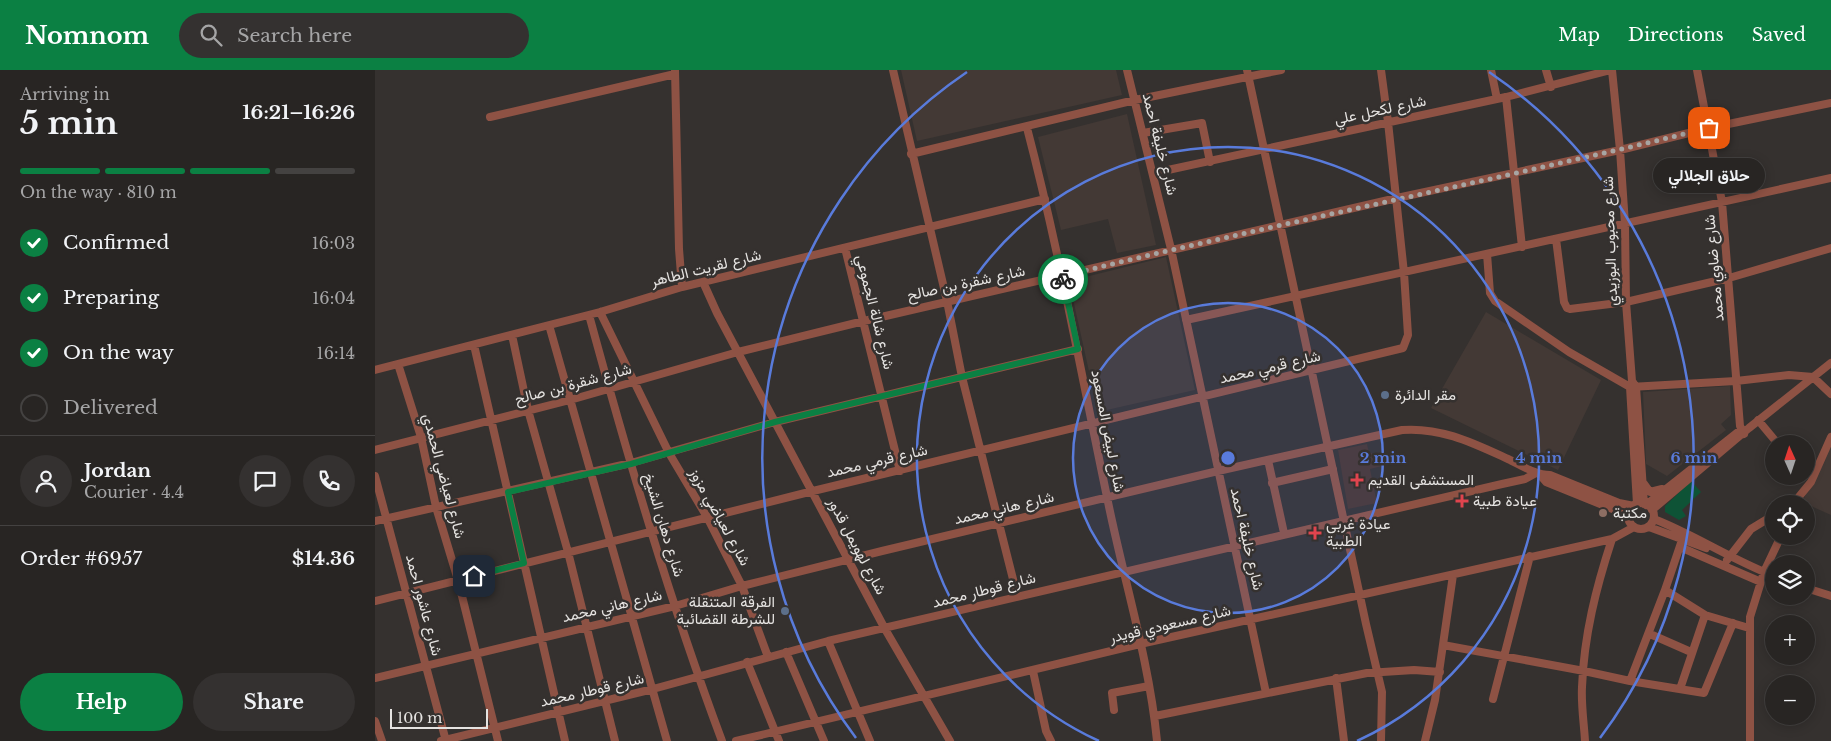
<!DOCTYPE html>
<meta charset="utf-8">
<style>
:root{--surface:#282523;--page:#343130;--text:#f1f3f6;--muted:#a5a5a6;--line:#444241;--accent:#0b8043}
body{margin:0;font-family:"Libre Baskerville",Vazirmatn,serif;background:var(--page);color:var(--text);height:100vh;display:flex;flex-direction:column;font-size:19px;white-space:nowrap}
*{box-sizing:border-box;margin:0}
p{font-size:16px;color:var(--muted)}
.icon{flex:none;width:28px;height:28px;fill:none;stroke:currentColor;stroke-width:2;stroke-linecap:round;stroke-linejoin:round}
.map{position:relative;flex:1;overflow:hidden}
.sheet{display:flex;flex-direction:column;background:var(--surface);width:375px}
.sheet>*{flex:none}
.needle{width:32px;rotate:357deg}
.buttons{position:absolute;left:1390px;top:365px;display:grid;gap:10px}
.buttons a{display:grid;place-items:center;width:50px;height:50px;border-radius:50%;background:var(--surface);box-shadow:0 2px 12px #0003,0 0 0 1px var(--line);font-size:25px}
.scale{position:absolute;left:15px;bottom:12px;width:98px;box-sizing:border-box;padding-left:5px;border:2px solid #e5e3e1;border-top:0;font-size:14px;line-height:18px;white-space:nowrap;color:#e5e3e1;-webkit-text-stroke:4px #35312f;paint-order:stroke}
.pin{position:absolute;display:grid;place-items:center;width:42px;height:42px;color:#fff;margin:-21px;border-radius:10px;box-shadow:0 2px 8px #0006}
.courier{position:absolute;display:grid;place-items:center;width:50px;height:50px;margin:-25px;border:4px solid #0b8043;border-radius:50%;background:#fff;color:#222;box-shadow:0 1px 6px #0007}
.bubble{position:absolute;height:35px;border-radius:18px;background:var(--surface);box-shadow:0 2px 12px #0003,0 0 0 1px var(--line);font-size:16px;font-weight:700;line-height:35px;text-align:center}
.summary em{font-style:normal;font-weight:700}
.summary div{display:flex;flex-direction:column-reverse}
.summary{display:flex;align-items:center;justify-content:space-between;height:85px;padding:0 20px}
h1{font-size:32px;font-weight:700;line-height:38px}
.bar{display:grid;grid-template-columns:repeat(4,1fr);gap:8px 5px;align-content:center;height:60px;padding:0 20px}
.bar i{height:6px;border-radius:4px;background:var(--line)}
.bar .active{background:var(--accent)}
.bar p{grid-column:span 4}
.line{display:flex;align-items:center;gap:12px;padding:0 20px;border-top:1px solid var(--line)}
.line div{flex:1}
.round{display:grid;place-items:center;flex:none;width:52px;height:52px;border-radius:26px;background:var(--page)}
ol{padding:0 20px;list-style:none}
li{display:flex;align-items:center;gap:15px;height:55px}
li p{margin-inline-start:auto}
li .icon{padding:5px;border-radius:50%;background:var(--accent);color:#fff;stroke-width:4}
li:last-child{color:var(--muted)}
li i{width:28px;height:28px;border:2px solid var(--line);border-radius:50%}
.primary-button{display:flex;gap:10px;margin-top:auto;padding:10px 20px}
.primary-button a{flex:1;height:58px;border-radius:30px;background:var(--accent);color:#fff;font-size:20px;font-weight:700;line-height:58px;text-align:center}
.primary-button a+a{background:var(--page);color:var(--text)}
header{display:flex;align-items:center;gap:30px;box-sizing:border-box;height:70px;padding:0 25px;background:var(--accent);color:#fff}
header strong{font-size:24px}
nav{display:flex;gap:28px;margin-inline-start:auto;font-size:18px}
.search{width:350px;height:45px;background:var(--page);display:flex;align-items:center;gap:12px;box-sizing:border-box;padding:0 18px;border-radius:28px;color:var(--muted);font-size:19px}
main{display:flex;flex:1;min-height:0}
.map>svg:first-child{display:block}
.built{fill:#433935}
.medical{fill:#48352f}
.green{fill:#0e5336}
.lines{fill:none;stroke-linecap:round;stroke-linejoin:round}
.minor{stroke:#8e5244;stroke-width:8}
.done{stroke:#a7a5a3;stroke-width:5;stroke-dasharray:0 9}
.route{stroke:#0b8043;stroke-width:6}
.ring{fill:none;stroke:#597bdb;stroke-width:2.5}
.service-dot{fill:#5c6f8a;stroke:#35312f;stroke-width:2}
.health-dot{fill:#e0444e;stroke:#35312f;stroke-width:2}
.education-dot{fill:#8d6e63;stroke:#35312f;stroke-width:2}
.labels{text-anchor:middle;stroke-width:5;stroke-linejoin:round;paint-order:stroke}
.street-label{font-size:15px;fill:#e5e3e1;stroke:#35312f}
.poi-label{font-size:15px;fill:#e5e3e1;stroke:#35312f;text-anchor:start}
.centre{fill:#597bdb;stroke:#35312f;stroke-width:2.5}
.ring-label{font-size:15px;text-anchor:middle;font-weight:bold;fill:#597bdb;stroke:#35312f;stroke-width:5;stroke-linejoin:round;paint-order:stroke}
</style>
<header>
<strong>Nomnom</strong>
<div class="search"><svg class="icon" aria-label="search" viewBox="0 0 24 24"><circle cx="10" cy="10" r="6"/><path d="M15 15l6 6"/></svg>Search here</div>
<nav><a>Map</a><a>Directions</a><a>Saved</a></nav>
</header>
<main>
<section class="sheet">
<div class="summary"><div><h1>5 min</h1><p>Arriving in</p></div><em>16:21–16:26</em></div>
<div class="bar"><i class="active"></i><i class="active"></i><i class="active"></i><i></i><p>On the way · 810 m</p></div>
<ol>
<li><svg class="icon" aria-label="check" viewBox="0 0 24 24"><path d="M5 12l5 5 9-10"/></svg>Confirmed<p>16:03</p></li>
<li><svg class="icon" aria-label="check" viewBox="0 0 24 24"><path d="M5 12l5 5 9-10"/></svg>Preparing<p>16:04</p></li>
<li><svg class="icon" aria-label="check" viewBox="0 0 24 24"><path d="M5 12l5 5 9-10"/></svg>On the way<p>16:14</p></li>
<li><i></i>Delivered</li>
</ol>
<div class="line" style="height:90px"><a class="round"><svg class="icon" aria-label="person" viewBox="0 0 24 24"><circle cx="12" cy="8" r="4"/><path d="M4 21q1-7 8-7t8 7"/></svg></a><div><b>Jordan</b><p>Courier · 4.4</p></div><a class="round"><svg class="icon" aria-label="chat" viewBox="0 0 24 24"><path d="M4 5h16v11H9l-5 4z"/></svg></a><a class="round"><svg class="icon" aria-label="phone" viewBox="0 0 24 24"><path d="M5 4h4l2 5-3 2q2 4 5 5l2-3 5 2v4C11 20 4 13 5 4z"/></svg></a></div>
<div class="line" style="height:65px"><div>Order #6957</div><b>$14.36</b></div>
<div class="primary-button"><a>Help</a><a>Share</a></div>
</section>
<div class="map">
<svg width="1456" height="671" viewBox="0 0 1456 671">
<rect width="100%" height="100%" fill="#35312f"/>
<path class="built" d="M526 0H741L747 25 542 71Z
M752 44 781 175 742 183 733 149 686 160 663 67Z
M791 187 820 320 723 342 694 211Z
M1111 242 1226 310 1183 400 1056 338Z
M1355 316 1356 345 1346 354 1351 360 1292 406 1271 394 1268 322Z
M1456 375V445L1427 432Z"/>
<path class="medical" d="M992 374 994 383H997L998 386 1009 384 1011 395 995 399 1002 433 973 439 963 380Z"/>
<path class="green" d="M1316 411 1326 422 1307 440 1311 446 1304 450 1290 442V436Z"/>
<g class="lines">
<path class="minor" d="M300 0 304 179 307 217
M518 0 572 231 587 307 642 525
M752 0 796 179 891 623
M872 0 991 554 1007 622 1006 671
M1116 0 1122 29
M1171 0 1176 17
M1237 0 1245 80 1250 154 1251 232 1257 311 1261 317 1269 434
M1322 0 1347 132 1365 356 1369 364
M1131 27 1147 177
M115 47 300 4
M652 58C684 180 706 303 732 427 748 508 774 588 782 671
M768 63 827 53 835 92
M536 84 760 30 906 0
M779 103 1131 27 1236 0
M1181 169 1189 232 1192 238 1195 239 1251 232 1354 208 1456 178
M470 178 525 401
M1112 184 1115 223 1120 231 1194 282 1255 317 1361 311 1414 305 1438 307 1456 324
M328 212 342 243 510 559 575 671
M225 242 294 383 332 447 367 516 393 587
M214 245C253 388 295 532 347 671
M811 250 1456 108
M174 255 292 671
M137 265 153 340 193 482 240 671
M99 275 190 671
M23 294 46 367 61 437 83 510 123 671
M0 300 225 242 307 217 670 129
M1257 313 1255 317 1262 434
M1383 350 1403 374
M0 380 195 330 363 282 489 251 1022 128 1245 80 1334 58 1456 33
M893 390 909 463
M1165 405 1171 412 1240 440 1253 448
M0 406 71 671
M1267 411 1275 422 1287 419
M897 413 958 399
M1253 446a13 13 0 1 1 26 0a13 13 0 1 1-26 0Z
M1418 434 1436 412 1456 367
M1271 435 1367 359
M1277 440 1374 358 1456 293
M1279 449C1320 465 1357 490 1399 506
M0 451 256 393 400 352 703 279
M1274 457 1331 478
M1307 470 1290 520 1330 545 1374 558
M1305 477 1386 512
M1352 490 1376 459 1399 445
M1431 518 1456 526
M0 531 438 421 1028 278 1033 265 1029 203 1013 52 1006 0
M1275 564 1316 582
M453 571 495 671
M1068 575 1209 601 1255 611 1329 623 1358 553
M411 582 449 671
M372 592 404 671
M658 601 671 661 676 671
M0 608 300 536 367 516 507 481 843 401 1027 360C1066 357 1098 373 1133 389 1146 395 1160 405 1175 405L1244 433 1259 436
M961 608 969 671
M1255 611 1290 520
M1305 619 1330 545
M1118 629 1155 486
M739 640 737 623 774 616
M780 646 992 603 1039 600 1065 602
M0 651 7 671
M66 671 278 619 453 571 1127 414 1150 409 1161 403
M361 671 765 574 1237 469 1259 457
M1050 671 1060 630 1078 505
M1210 671C1209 653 1206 635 1207 617 1209 565 1221 518 1237 469
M1375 671V547L1389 502 1406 466"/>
</g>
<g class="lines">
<path class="done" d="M688 209V206C902 153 1119 111 1334 58"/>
<path class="route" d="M99 506 149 493 133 422 256 394 400 352 703 279 688 209"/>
</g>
<circle cx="853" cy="388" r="155" fill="#597bdb" fill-opacity=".12"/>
<g class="ring">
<circle cx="853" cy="388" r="155"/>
<path d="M724 671A311 311 0 1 1 982 671"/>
<path d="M481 668A466 466 0 0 1 592 2M1114 2A466 466 0 0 1 1225 668"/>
</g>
<g class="service-dot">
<circle cx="1010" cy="325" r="5"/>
<circle cx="410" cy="541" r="5"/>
</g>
<g class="health-dot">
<path d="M979.5 402.5h5v5h5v5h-5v5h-5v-5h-5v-5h5z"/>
<path d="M1084.5 423.5h5v5h5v5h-5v5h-5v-5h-5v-5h5z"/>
<path d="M937.5 455.5h5v5h5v5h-5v5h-5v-5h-5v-5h5z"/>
</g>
<circle class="education-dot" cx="1228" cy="443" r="5"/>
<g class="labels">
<g class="street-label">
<text transform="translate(1005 40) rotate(-12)" y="5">شارع لكحل علي</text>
<text transform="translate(785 74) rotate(76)" y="5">شارع خليفة احمد</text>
<text transform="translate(1235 171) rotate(-92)" y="5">شارع محبوب البوزيدي</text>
<text transform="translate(331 198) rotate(-14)" y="5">شارع لقريت الطاهر</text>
<text transform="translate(1339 198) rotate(-95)" y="5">شارع ضاوي محمد</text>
<text transform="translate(591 213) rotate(-12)" y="5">شارع شقرة بن صالح</text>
<text transform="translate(500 242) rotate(76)" y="5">شارع شالة الجموعي</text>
<text transform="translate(895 297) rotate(-13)" y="5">شارع قرمي محمد</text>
<text transform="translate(198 314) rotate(-15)" y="5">شارع شقرة بن صالح</text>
<text transform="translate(733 361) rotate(79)" y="5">شارع لبيض المسعود</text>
<text transform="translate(502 391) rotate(-13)" y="5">شارع قرمي محمد</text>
<text transform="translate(69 406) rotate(75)" y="5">شارع لعياضي الحمدي</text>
<text transform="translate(629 438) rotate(-13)" y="5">شارع هاني محمد</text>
<text transform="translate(345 447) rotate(61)" y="5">شارع لعياضي مزوز</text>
<text transform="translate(289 455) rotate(73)" y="5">شارع دهان الشيخ</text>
<text transform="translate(872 469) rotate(77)" y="5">شارع خليفة احمد</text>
<text transform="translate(482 476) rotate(62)" y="5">شارع لهويمل قدور</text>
<text transform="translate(609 520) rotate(-14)" y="5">شارع قوطار محمد</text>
<text transform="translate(49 535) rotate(75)" y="5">شارع عاشور احمد</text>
<text transform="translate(237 536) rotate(-13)" y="5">شارع هاني محمد</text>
<text transform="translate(795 554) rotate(-13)" y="5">شارع مسعودي قويدر</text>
<text transform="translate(217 620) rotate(-13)" y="5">شارع قوطار محمد</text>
</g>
<g class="poi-label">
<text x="1020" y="330">مقر الدائرة</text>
<text x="993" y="415">المستشفى القديم</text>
<text x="1098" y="436">عيادة طبية</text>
<text x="1238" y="448">مكتبة</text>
<text x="951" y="459">عيادة غربي<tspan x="951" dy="17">الطبية</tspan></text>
<text x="400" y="537" text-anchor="end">الفرقة المتنقلة<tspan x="400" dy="17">للشرطة القضائية</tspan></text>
</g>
</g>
<circle cx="853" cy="388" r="8" class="centre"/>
<g class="ring-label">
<text x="1008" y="393">2 min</text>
<text x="1164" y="393">4 min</text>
<text x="1319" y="393">6 min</text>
</g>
</svg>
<div class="buttons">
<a><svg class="needle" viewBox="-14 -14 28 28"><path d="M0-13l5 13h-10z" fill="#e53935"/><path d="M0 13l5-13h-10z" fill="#a5a5a6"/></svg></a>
<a><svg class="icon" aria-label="locate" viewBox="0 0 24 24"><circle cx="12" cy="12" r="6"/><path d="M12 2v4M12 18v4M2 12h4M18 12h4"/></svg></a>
<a><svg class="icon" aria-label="layers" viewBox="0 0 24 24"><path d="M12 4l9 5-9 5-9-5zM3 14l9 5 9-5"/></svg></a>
<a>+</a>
<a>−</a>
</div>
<div class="scale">100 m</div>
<div class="pin" style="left:1334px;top:58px;background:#ea580c"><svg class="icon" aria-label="bag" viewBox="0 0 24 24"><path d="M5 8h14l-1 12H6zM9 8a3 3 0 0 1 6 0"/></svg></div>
<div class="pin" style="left:99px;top:506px;background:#1f2937"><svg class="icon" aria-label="home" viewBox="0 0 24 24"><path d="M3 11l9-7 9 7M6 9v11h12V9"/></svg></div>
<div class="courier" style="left:688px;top:209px"><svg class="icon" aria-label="bike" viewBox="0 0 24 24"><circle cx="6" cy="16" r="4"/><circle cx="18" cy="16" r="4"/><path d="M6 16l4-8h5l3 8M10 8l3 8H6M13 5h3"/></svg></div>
<div class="bubble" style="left:1278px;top:88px;width:112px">حلاق الجلالي</div>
</div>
</main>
